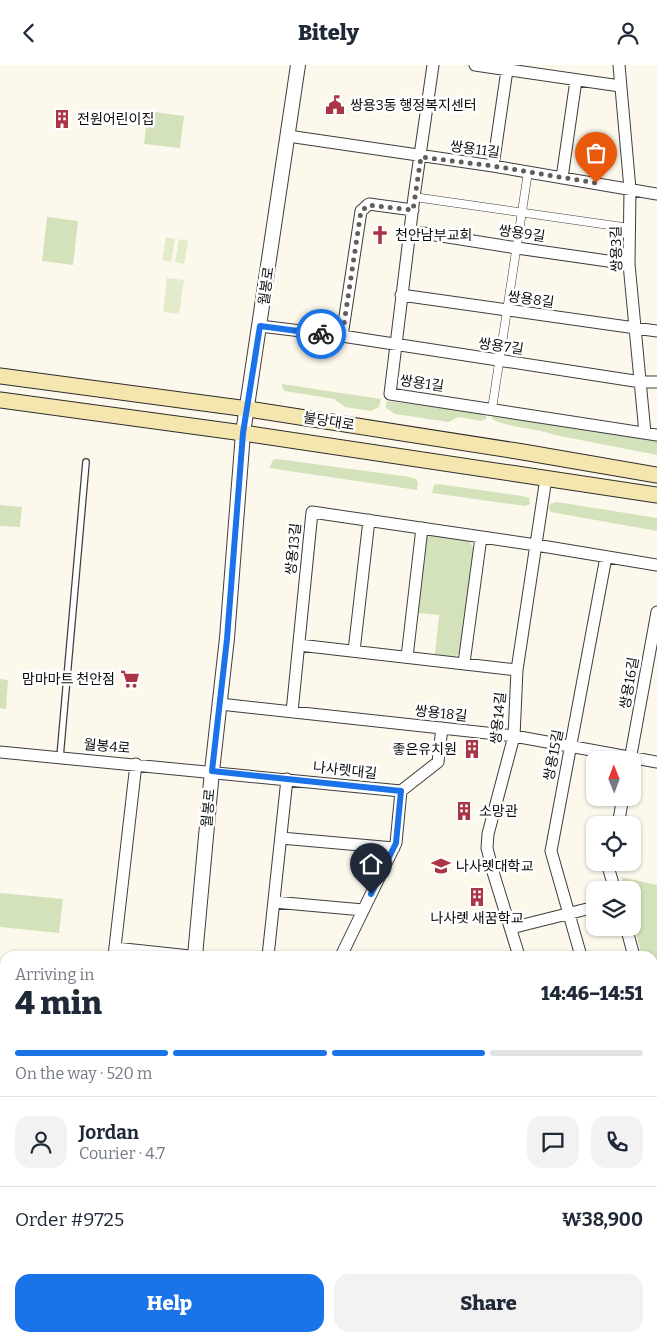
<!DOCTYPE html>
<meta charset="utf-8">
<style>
:root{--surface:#fff;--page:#f2f2f3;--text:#1f2937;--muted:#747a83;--line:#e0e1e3;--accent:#1a73e8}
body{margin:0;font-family:Bitter,"Noto Sans KR",serif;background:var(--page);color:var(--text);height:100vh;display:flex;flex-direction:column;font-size:19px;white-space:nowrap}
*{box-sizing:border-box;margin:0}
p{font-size:16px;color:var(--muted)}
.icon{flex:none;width:28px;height:28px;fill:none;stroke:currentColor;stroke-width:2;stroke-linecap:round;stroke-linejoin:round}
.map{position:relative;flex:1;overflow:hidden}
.details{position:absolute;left:0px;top:886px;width:658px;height:391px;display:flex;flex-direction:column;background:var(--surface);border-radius:15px 15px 0 0;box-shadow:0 1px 4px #0004}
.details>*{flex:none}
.needle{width:32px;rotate:359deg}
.buttons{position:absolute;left:586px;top:686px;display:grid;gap:10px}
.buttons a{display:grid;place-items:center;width:55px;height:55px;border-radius:10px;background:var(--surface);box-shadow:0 1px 4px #0004;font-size:25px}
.pin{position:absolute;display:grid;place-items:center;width:42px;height:42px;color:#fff;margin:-51px -21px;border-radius:50% 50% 50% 0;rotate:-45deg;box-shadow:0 0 5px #0007}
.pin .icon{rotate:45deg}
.courier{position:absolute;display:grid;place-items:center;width:50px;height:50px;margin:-25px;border:4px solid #1a73e8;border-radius:50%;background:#fff;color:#222;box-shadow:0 1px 6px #0007}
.summary em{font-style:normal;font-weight:800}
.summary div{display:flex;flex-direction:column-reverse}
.summary{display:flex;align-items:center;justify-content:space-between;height:85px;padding:0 15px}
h1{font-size:32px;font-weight:800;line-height:38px}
.bar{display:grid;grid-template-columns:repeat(4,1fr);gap:8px 5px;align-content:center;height:60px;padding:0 15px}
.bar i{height:6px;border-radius:4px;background:var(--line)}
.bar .current{background:var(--accent)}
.bar p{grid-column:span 4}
.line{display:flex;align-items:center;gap:12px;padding:0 15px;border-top:1px solid var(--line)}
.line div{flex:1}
.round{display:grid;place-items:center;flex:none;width:52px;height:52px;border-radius:15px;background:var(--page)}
.primary-button{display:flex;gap:10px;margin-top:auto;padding:10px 15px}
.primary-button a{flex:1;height:58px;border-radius:15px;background:var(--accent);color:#fff;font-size:20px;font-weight:800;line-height:58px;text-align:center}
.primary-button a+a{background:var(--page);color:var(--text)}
header{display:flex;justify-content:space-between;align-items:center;height:65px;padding:0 15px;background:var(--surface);font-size:22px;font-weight:800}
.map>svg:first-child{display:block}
.green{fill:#d3e2ba}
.pitch{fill:#e3ebcb}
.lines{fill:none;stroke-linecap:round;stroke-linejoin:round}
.service-casing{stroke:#3e3e3e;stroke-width:8}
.pedestrian-casing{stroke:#3e3e3e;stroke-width:9}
.minor-casing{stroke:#3e3e3e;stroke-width:13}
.tertiary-casing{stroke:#3e3e3e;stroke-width:16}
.secondary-casing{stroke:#2d2d2d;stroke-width:17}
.service{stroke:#fff;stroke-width:5.5}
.pedestrian{stroke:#fff;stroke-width:8}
.minor{stroke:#fff;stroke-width:11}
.tertiary{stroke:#fff;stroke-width:14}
.secondary{stroke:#f5e6af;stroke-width:15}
.done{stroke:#605e5a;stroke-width:5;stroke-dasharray:0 9}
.route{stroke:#1a73e8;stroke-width:6}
.labels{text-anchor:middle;stroke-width:5;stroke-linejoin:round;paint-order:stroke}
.poi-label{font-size:14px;fill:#0b0b0b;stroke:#fff;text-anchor:start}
.street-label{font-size:14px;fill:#0b0b0b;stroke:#fff}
</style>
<header><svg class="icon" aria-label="back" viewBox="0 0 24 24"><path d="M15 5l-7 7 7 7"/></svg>Bitely<svg class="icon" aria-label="person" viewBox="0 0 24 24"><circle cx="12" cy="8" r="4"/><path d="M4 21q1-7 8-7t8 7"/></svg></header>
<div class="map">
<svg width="657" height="1277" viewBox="0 0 657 1277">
<rect width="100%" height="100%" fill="#fdf8ec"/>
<path class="green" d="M148 46 184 51 180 83 144 79Z
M47 152 78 156 73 200 42 196Z
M282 319 381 334 379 342 371 346 345 342 334 334 285 326 282 322Z
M386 336 479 348 486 351V354L481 356 458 352 449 357 395 349 386 343Z
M496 351 657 375V390L555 370C536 363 508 363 492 354V352Z
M277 394 410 412 416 414 418 418 417 425 269 403 273 395Z
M438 419 523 431 529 433 530 439 525 441 432 428 434 420Z
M557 437 657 453V466L551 447 549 445 550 439Z
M0 440 22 442 20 462 0 461Z
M428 468 467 473 474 484 459 589 454 592 435 589 439 550 418 548 426 473Z
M0 614 8 615 6 644 0 643Z
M621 812 657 820V919L653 918 652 891H642L633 856 632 825H624Z
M0 828 63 834 59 868 0 862Z"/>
<path class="pitch" d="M166 172 175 174 171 197 162 195Z
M179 174 188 176 184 199 175 197Z
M167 213 184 215 179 249 163 247Z"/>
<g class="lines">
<g class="service-casing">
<path id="service" d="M60 692 86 397
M619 1272 620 1277"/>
</g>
<g class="pedestrian-casing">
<path id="pedestrian" d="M414 132 630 163
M492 344 528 107"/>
</g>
<g class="minor-casing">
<path id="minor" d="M433 0 414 132 390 329 657 370
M475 0 620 21
M619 0 630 124 629 199 645 368
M288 71 493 101 657 129
M493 101 507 5
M562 113 576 15
M410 166 517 183 629 199
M401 230 657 266
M260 261 342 271 641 317H657
M342 271 361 146 369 139 413 145
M299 580 517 605
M354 586 369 455
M407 592 422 463
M464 598 481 472
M220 639 514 671 657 697
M292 647 312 447 536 480 657 500
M0 687 401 726 438 697 442 663
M630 695 657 547
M618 760 623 732
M281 773 394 783
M611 798 609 805 615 825
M274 837 363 845
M626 862 634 891
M511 863 595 842
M115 883 190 891
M114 891 136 699
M268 891 287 714
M341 891 396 778 401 726
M519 891 493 807 487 783 488 769 514 671 517 605 546 413
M581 891 551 786 606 492
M652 956 657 972
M652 989 657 987
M0 994 5 995
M652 1050 657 1051
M652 1112 657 1113"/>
</g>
<g class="tertiary-casing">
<path id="tertiary" d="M195 891 212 706 227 573 243 368 298 0
M163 1277V1272"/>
</g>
<g class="secondary-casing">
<path id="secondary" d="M0 311 248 344 523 387 657 410
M0 335 243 368 657 430"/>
</g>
<use href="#service" class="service"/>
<use href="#pedestrian" class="pedestrian"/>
<use href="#minor" class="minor"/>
<use href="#tertiary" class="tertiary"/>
<use href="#secondary" class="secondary"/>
</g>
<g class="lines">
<path class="done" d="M321 269 342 272 361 146 369 140 413 145 421 92 493 101 596 118"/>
<path class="route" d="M321 269 260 261 243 368 227 574 212 706 401 726 396 778 371 829"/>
</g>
<defs>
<g id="civic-bare" transform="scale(1.5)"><path d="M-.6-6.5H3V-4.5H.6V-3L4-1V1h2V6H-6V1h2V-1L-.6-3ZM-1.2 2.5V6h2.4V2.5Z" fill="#aa3547" stroke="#fff" stroke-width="2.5" paint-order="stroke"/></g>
<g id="building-bare" transform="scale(1.5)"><path d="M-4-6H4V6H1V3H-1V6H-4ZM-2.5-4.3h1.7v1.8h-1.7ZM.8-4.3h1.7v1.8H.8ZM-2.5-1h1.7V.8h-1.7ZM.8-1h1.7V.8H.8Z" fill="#aa3547" stroke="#fff" stroke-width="2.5" paint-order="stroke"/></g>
<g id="church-bare" transform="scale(1.5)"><path d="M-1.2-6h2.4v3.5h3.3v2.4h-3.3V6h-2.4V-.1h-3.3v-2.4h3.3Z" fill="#aa3547" stroke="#fff" stroke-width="2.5" paint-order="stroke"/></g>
<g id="supermarket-bare" transform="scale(1.5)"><path d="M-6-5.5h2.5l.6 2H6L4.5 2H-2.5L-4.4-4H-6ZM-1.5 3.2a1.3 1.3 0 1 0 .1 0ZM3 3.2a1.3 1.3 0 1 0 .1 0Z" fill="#aa3547" stroke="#fff" stroke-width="2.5" paint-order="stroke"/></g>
<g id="university-bare" transform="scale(1.5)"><path d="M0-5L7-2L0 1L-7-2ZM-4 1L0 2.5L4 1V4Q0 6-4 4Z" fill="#aa3547" stroke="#fff" stroke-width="2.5" paint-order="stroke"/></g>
</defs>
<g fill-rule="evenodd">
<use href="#civic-bare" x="335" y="40"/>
<use href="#building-bare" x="62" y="54"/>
<use href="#church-bare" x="380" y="170"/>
<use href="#supermarket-bare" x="130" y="614"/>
<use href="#building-bare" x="472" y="684"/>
<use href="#building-bare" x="464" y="746"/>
<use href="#university-bare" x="441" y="801"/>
<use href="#building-bare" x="477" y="832"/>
</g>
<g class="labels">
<g class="poi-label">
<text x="350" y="45">쌍용3동 행정복지센터</text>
<text x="77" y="59">전원어린이집</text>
<text x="395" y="175">천안남부교회</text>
<text x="115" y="619" text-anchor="end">맘마마트 천안점</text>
<text x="457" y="689" text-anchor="end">좋은유치원</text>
<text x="479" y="751">소망관</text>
<text x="456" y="806">나사렛대학교</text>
<text x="477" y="858" text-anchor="middle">나사렛 새꿈학교</text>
</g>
<g class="street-label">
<text transform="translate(475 84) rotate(8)" y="5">쌍용11길</text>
<text transform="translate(522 168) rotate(8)" y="5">쌍용9길</text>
<text transform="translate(616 184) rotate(-91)" y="5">쌍용3길</text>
<text transform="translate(266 221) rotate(-82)" y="5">월봉로</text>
<text transform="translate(531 234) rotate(8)" y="5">쌍용8길</text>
<text transform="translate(501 281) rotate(8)" y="5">쌍용7길</text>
<text transform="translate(422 318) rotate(8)" y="5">쌍용1길</text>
<text transform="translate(329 356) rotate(9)" y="5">불당대로</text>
<text transform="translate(293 484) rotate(-84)" y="5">쌍용13길</text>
<text transform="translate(629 618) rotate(-80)" y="5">쌍용16길</text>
<text transform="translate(441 648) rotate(6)" y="5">쌍용18길</text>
<text transform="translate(498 653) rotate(-84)" y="5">쌍용14길</text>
<text transform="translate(107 681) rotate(5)" y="5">월봉4로</text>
<text transform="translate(553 690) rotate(-79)" y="5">쌍용15길</text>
<text transform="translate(345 705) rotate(6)" y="5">나사렛대길</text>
<text transform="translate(208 743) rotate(-85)" y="5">월봉로</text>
</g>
</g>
</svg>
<div class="buttons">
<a><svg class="needle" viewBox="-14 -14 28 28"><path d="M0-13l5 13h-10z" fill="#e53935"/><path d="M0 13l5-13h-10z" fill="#747a83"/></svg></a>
<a><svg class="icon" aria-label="locate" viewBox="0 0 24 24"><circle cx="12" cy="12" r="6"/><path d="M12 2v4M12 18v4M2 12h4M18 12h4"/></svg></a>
<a><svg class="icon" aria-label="layers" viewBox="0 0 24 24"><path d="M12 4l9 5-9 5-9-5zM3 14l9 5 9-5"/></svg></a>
</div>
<div class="pin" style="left:596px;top:118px;background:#ea580c"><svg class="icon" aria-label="bag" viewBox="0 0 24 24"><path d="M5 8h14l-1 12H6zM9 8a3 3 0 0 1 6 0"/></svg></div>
<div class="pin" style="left:371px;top:829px;background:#1f2937"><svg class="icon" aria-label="home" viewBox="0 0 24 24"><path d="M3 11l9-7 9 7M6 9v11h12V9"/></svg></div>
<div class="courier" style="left:321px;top:269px"><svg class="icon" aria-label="bike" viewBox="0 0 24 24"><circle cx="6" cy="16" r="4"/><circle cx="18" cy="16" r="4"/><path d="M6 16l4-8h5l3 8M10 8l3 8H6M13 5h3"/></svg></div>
<section class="details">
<div class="summary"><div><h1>4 min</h1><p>Arriving in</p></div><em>14:46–14:51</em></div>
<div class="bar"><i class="current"></i><i class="current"></i><i class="current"></i><i></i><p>On the way · 520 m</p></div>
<div class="line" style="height:90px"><a class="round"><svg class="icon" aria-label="person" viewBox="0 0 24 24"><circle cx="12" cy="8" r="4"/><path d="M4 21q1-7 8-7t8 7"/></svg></a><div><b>Jordan</b><p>Courier · 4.7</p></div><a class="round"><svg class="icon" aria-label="chat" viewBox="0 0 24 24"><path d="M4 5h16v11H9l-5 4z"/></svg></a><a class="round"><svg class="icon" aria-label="phone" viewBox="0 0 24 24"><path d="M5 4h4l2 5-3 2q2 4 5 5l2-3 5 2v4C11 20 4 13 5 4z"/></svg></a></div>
<div class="line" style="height:65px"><div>Order #9725</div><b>₩38,900</b></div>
<div class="primary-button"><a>Help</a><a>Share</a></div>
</section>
</div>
